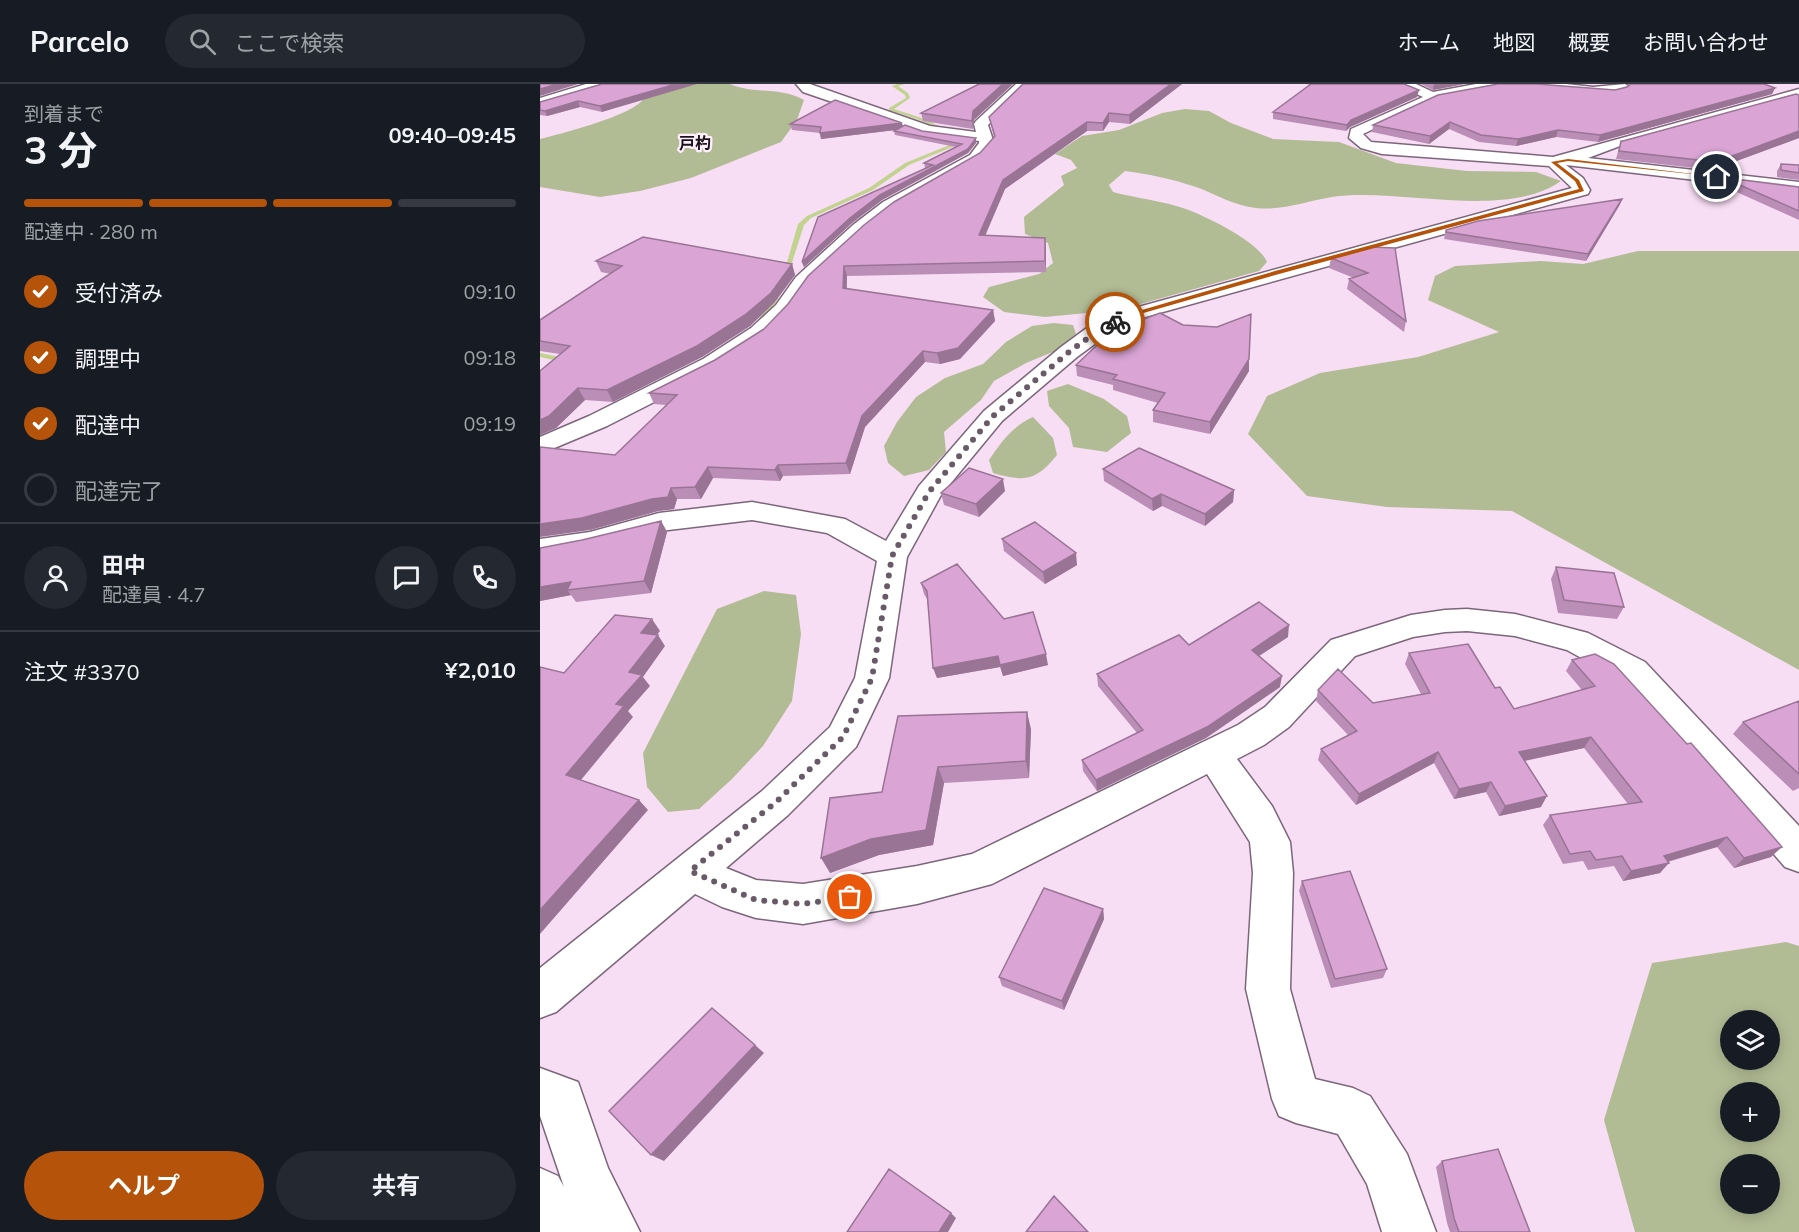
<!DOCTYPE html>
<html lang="ja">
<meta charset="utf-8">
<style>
:root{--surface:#171b24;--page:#242831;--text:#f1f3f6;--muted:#9ea1a6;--line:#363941;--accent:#b45309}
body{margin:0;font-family:Mulish,"Noto Sans JP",sans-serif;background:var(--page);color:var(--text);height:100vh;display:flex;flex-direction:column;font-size:22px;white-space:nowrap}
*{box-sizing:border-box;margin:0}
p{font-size:20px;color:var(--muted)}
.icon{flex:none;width:33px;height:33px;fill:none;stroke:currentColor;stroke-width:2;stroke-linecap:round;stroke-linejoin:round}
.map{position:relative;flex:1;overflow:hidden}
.side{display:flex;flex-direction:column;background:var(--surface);width:540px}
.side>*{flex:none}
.buttons{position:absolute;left:1180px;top:926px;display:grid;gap:12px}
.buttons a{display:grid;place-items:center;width:60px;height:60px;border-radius:50%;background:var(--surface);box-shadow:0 3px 15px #0003;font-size:30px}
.pin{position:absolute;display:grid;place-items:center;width:51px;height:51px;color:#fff;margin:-26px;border:3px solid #fff;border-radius:50%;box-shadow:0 2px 6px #0007}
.courier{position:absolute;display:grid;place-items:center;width:60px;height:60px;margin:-30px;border:4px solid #b45309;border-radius:50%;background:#fff;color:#222;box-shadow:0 2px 8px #0007}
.overview em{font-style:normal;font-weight:700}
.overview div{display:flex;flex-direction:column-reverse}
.overview{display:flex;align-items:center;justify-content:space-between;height:102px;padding:0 24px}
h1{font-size:39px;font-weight:700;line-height:45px}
.bar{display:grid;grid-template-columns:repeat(4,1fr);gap:9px 6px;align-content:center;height:72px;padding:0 24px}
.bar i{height:8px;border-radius:4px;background:var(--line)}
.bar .active{background:var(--accent)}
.bar p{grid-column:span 4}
.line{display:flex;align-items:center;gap:15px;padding:0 24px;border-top:2px solid var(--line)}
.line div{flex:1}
.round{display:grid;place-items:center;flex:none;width:63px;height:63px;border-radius:32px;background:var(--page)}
ol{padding:0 24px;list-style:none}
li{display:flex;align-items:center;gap:18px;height:66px}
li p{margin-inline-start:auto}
li .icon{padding:6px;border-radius:50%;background:var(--accent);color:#fff;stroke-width:4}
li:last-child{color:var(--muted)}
li i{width:33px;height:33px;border:3px solid var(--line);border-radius:50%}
.cta{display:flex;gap:12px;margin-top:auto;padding:12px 24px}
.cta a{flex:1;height:69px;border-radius:36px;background:var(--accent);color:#fff;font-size:24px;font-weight:700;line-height:69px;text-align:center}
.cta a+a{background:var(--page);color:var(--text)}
header{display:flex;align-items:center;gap:36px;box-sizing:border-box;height:84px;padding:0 30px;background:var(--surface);border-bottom:2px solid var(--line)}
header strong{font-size:28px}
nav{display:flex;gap:33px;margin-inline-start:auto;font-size:21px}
.search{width:420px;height:54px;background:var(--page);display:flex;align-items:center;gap:15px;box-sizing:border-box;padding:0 21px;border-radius:33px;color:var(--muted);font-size:22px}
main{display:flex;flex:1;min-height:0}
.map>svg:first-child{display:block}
.green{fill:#b2bc94;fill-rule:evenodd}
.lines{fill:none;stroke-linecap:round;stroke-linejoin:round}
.stream{fill:#c2d390;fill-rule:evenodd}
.minor-casing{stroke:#7c667a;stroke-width:3}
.minor{fill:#fff;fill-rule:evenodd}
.wall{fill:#bb8eb7}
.shaded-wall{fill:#997495}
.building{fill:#daa5d5;stroke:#997495;stroke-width:1.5}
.route{fill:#b45309}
.done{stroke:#685a67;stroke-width:6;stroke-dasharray:0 10.8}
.labels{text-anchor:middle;stroke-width:4.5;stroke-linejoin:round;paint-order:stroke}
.far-quarter-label{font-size:16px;font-weight:bold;fill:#1b131a;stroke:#ffeffd}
</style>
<header>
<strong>Parcelo</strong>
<div class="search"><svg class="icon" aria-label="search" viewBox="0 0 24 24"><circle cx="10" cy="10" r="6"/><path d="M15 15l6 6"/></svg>ここで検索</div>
<nav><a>ホーム</a><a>地図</a><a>概要</a><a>お問い合わせ</a></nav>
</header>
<main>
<section class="side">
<div class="overview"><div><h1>3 分</h1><p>到着まで</p></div><em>09:40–09:45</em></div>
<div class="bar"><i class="active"></i><i class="active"></i><i class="active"></i><i></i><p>配達中 · 280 m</p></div>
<ol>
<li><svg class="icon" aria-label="check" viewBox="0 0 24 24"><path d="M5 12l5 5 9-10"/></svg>受付済み<p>09:10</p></li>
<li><svg class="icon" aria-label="check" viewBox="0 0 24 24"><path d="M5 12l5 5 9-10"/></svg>調理中<p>09:18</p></li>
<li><svg class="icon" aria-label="check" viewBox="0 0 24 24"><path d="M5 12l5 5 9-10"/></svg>配達中<p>09:19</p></li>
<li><i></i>配達完了</li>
</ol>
<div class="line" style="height:108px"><a class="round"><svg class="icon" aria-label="person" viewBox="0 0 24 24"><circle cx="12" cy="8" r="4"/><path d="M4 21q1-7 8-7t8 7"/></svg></a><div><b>田中</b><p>配達員 · 4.7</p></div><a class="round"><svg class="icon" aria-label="chat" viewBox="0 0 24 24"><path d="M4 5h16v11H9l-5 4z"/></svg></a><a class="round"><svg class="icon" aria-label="phone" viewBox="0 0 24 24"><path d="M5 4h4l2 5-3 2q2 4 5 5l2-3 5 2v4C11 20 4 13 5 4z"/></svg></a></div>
<div class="line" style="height:78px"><div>注文 #3370</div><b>¥2,010</b></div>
<div class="cta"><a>ヘルプ</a><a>共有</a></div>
</section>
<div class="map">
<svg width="1259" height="1148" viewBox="0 0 1259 1148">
<rect width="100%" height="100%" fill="#f8def5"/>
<path class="green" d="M106 0H190C215 11 239 2 264 16L257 36 241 58 151 94 100 107 60 113 0 103V55C20 50 95 31 104 14 106 11 106 4 106 0Z
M645 25 669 27 691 39 733 55 799 58 856 79 927 87 996 88 1021 97C964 137 859 103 792 113 767 117 742 127 716 124 694 122 676 110 656 103 632 95 609 90 585 87L569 101 573 108C596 114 623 117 646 125 667 133 718 157 727 178L719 187 579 226 505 233 464 228 443 213 449 203 499 190 513 179 508 159 485 150 484 133 524 101 521 92 537 84 531 76 515 70 542 52 579 46 622 29Z
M1098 167H1259V586L972 427 847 423 767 412 708 350 727 312 780 289 878 273 959 248 888 216 895 192 915 182 1001 177 1043 180Z
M514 239 533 241 536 250 520 265 486 279 454 297 441 316 404 348 406 368 389 386 364 392 348 379 344 362 357 338 376 313 405 294 443 280 466 258 492 242Z
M528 300 564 315 587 332 591 349 567 368 533 363 529 344 509 322 507 307Z
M493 333 513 354 517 371C496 397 485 398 453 389L449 376C461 358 473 342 493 333Z
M224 507 256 511 261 550 252 617 223 662 192 695 159 725 128 728 107 703 103 669 177 525Z
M1246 858 1259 862V1148H1095L1064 1036 1112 879ZM1191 936H1230V975H1191ZM1191 1008H1230V1047H1191ZM1191 1080H1230V1119H1191Z"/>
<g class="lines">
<path class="stream" d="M357 0H365L358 2 368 9 370 14 354 25C378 33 403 38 417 61L369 81 333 106 271 134 264 141 248 191 243 192 258 140 267 132 329 104 365 79 412 60C399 39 372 34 349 26V24L366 14 365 11 352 2Z
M234 213 239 214 218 244H214L213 243Z
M0 269 30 275 31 277 27 279 0 273Z"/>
<g class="minor-casing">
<path id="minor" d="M46 0H66L65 3 0 22V14Z
M256 0H270L390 42 436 48 434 40 436 37 476 0H490L448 41 454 59 440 77 355 126 325 149 270 201 250 229 227 254 179 285 67 342 0 370V353L49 332 163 275 211 244 236 221 256 193 313 141 343 118 430 71 439 59V57L383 49 263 8Z
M854 0H876L893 8 936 0H963L957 4 896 15 823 50 831 58 1013 73 1259 5V13L1080 62 1048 74 1259 98V108L1026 81 1043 94 1050 106 1048 110 605 233 571 248 537 273 462 337 401 411 367 473 349 594 316 663 248 731 186 784 216 796 263 800 377 782 432 770 698 641 725 623 791 556 871 531 905 526 927 525 975 530 1048 549 1105 578 1259 742V788L1245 783 1081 596 1027 566 975 552 927 547 905 548 873 553 815 572 749 643 724 661 697 675 732 722 750 758 753 789 750 905 775 995 813 1004 830 1012 867 1070 896 1148H842L827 1100 798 1050 756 1039 739 1032 732 1015 706 905 713 789 710 758 667 690 452 800 377 820 263 840 216 834 182 823 155 810 16 928 0 934V884L222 707 290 643 315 594 337 477 287 449 212 436 120 447 50 466 0 475V455L50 448 119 429 212 418 305 435 346 457 379 402 444 327 521 263 555 238 591 225 1032 104 1009 82 842 70 821 64 809 54 811 45 883 13Z
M987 0H1026L1053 3 1085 0 1091 4C1077 17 1013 6 993 4Z
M0 984 38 998 68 1084 100 1148H0V1084L18 1092 24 1103 0 1032Z"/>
</g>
<use href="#minor" class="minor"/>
</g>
<path class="wall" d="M62 0V28L40 23 7 32 0 31V18Z
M642 0 590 40 569 38 563 47H547L465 105 445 152 505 154 506 165V188L307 192V205L453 226 455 237 420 275 400 280 385 278 325 343 310 390 243 392 240 397 173 394 161 415H137L134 425 118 427 50 446 75 371 126 321 114 320 109 309 175 276 224 245 440 69 454 53 449 33Z
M767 0H864L877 13 810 43 806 47 733 35V28L770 1Z
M881 0H924L893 6Z
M1088 0H1224L1235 4 1232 10 1058 58 1016 53 976 62 939 58 909 45 889 60 832 48 833 41 1075 6 1087 3 1090 1Z
M434 3V36L433 45 383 37 381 29Z
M1259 11V54L1172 86 1076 75 1081 57Z
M362 39 363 42 382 47 436 54V59L428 69 342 116 312 139 264 183 262 178 278 133 386 84H385L384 79 416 63 355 51 354 47 356 46 281 55 280 49 252 46 250 40Z
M1241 80 1259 81V96L1237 93V87Z
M1193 98 1259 103V136L1190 105Z
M1082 115 1079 122 1046 177 904 155 906 146Z
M831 163 866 237 864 248 807 205 809 195 814 194 789 184 791 174Z
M56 177 252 180 255 191 234 219 210 242 162 273 73 318 45 316 16 344 0 351V287L20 270 0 267V236L71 190 61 188Z
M643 241 709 275V287L670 350 613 338V326L618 319 573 306V301L537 292 536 281Z
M563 385 694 406 693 418 665 442 622 422 613 427 564 397Z
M465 407 439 433 404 421 401 409Z
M121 437 127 448 111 509 36 518 31 511 0 517 42 456Z
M462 455 537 481 505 500 464 467Z
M1016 483 1084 523 1077 535 1018 529 1011 495Z
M381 499 464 535 508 581 463 592 460 583 397 594 387 515 384 510Z
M748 553 719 572 740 603 666 654 557 707 543 687 542 676 597 649 558 602 557 590 649 561Z
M869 569 955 604 974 625 1042 606 1026 587 1032 576 1231 773 1194 784 1177 763 1128 778 1120 789 1083 797 1074 782 1048 786 1043 777 1023 780 1003 741 1010 731 1088 720 1044 664 985 677 1001 723 959 732 946 708 914 715 894 679 816 721 778 676 781 665 808 651 776 617 778 606 833 619 881 610 865 580Z
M1259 617V704L1253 707 1193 650 1203 638Z
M358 632 491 645 489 694 404 699 393 761 339 771 290 789 342 708Z
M762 797 847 885 843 894 791 904 759 807Z
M563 825 564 835 524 926 462 902 459 893Z
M902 1077 990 1148H910L907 1139 896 1083Z"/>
<path class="shaded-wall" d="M18 0H38L0 12V5Z
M136 0H157L62 28 60 22Z
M463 0H473L434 36 433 45 432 37 433 27Z
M631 0H642L590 40 589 31Z
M894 0H924L893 6Z
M1235 4 1232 10 1058 58 1060 51Z
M879 6 877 13 810 43 806 47 807 41 811 36Z
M38 17 40 23 7 32 5 27Z
M569 29V38L563 47V39Z
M547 38V47L465 105 441 161 439 151 463 96Z
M910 38 909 45 889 60 890 52Z
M362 39 363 45 281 55 280 49Z
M1018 46 1016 53 976 62 978 55Z
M1259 47V54L1172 86 1176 78Z
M436 54V59L428 69 342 116 312 139 264 183 262 178 310 134 340 111 428 65Z
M1082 115 1079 122 1046 177 1048 170Z
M505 154 506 165V188L505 177Z
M252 180 255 191 234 219 210 242 162 273 73 318 67 306Z
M304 182 307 192 306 215 303 204Z
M453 226 455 237 420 275 400 280 397 269Z
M383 267 385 278 325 343 310 390 306 379 322 332Z
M709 275V287L670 350V338Z
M38 304 45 316 16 344 0 351V336Z
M238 381 243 392 240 397 235 386Z
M168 383 173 394 161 415 155 403Z
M463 395 465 407 439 433 436 420Z
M131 404 137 415 134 425 118 427 50 446 0 453V440Z
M694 406 693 418 665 442V430Z
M621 410 622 422 613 427 612 415Z
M121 437 127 448 111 509 104 497Z
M536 469 537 481 505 500 503 488Z
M31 498 27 506 31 511 0 517V503Z
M112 535 120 547 109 561 101 549Z
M749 541 748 553 711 577 712 566Z
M118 551 125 562 103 593 110 602 88 627 93 633 36 702 26 691 76 620 89 588Z
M506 570 508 581 463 592 460 581Z
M458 572 460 583 397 594 393 584Z
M742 592 740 603 666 654 557 707 556 696Z
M487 628 491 645 489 694 486 677Z
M1051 653 1044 664 974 679 979 668Z
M898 668 894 679 816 721 819 710Z
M398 683 404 699 393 761 339 771 290 789 281 774Z
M951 698 946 708 914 715 919 705Z
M1007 712 1001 723 959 732 965 722Z
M99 716 108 726 0 850V826Z
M1187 753 1177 763 1115 781 1124 772Z
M1242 763 1231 773 1194 784 1204 774Z
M1129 779 1120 789 1083 797 1091 787Z
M563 825 564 835 524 926 522 917Z
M215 961 224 969 124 1077 111 1071Z
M411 1129 416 1134 408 1148H399Z"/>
<path class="building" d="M0 0H18L0 5Z
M62 0H136L60 22 38 17 5 27 0 26V18Z
M439 0H463L433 27 432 37 381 29Z
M483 0H631L589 31 569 29 563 39 547 38 463 96 439 151 505 154V177L304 182 303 204 453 226 418 264 397 269 383 267 322 332 306 379 238 381 235 386 168 383 155 403 131 404 128 413 112 415 42 434 0 440V363L75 371 137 311 109 309 175 276 224 245 248 220 268 192 324 141 354 118 440 69 455 52 449 33Z
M771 0H864L879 6 811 36 807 41 733 28Z
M958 0H997L1075 6 1087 3 1091 0H1224L1235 4 1060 51 1018 46 978 55 941 51 910 38 890 52 833 41 898 11Z
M1256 10 1259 11V47L1176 78 1079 67 1081 57H1083Z
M295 16 362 39 280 49 281 43 250 40Z
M365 41 382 47 436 54 428 65 340 111 310 134 262 178 278 133 393 81 384 79 422 60 354 47Z
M1241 80 1259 81V89L1241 86Z
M1203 96 1259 103V127L1193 98Z
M1082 115 1048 170 906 148V146L938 137Z
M103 153 252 180 231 209 205 231 157 262 67 306 38 304 9 332 0 336V287L30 262 0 257V236L82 182 56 177Z
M831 163 855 164 866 237 809 195 828 189 791 174Z
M620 229 643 241 677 243 711 230 709 275 670 338 613 326 625 309 573 295 577 291 536 281 572 247Z
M599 364 694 406 665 430 621 410 612 415 563 385Z
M429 384 463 395 436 420 401 409Z
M121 437 104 497 27 506 31 498 0 503V464L42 456Z
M495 438 536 469 503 488 462 455Z
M417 480 464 535 493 528 506 570 460 581 458 572 393 584 387 507 381 499Z
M1016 483 1074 489 1084 523 1024 516Z
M719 518 749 541 712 566 742 592 667 643 556 696 542 676 603 646 557 590 639 551 649 561Z
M75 531 112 535 101 549 118 551 89 588 102 591 76 620 84 622 26 691 99 716 0 826V583L24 589Z
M928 560 955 604 960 603 974 625 1055 602 1032 576 1055 570 1074 580 1147 660 1151 659 1242 763 1204 774 1187 753 1124 772 1129 779 1091 787 1082 772 1056 776 1050 767 1030 770 1010 731 1102 718 1051 653 979 668 1007 712 965 722 951 698 919 705 898 668 819 710 781 665 817 647 778 606 798 585 833 619 890 609 869 569Z
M1259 617V690L1203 638Z
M487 628 486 677 398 683 386 746 331 755 281 774 290 714 342 708 358 632Z
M810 787 847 885 795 895 762 797Z
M504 804 563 825 522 917 459 893Z
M172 924 215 961 111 1071 69 1027Z
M958 1065 990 1148H919L914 1134 902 1077Z
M349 1085 411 1129 399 1148H307Z
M514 1112 548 1148H486Z"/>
<path class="route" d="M1028 75 1179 93 1028 77 1017 79 1039 96 1044 107 739 190 600 230 577 239 571 238 595 228 735 187 1039 105 1035 97 1011 78Z"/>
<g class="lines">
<path class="done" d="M310 813 263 820 216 816 150 787 235 719 303 653 332 594 352 472 389 408 453 332 529 268 563 243 575 238"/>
</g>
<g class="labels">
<g class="far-quarter-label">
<text x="155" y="65">戸杓</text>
</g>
</g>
</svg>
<div class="buttons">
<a><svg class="icon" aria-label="layers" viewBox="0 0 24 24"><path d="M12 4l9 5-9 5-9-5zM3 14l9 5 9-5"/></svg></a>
<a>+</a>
<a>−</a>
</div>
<div class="pin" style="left:310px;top:813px;background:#ea580c"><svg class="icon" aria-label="bag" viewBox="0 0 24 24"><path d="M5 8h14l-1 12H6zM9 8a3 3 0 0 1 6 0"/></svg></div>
<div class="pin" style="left:1177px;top:93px;background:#1f2937"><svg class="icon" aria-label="home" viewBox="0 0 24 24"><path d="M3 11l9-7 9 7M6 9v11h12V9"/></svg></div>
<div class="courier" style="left:575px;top:238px"><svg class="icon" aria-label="bike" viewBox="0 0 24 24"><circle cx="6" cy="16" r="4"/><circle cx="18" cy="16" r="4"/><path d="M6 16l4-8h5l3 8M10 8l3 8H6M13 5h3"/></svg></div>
</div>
</main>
